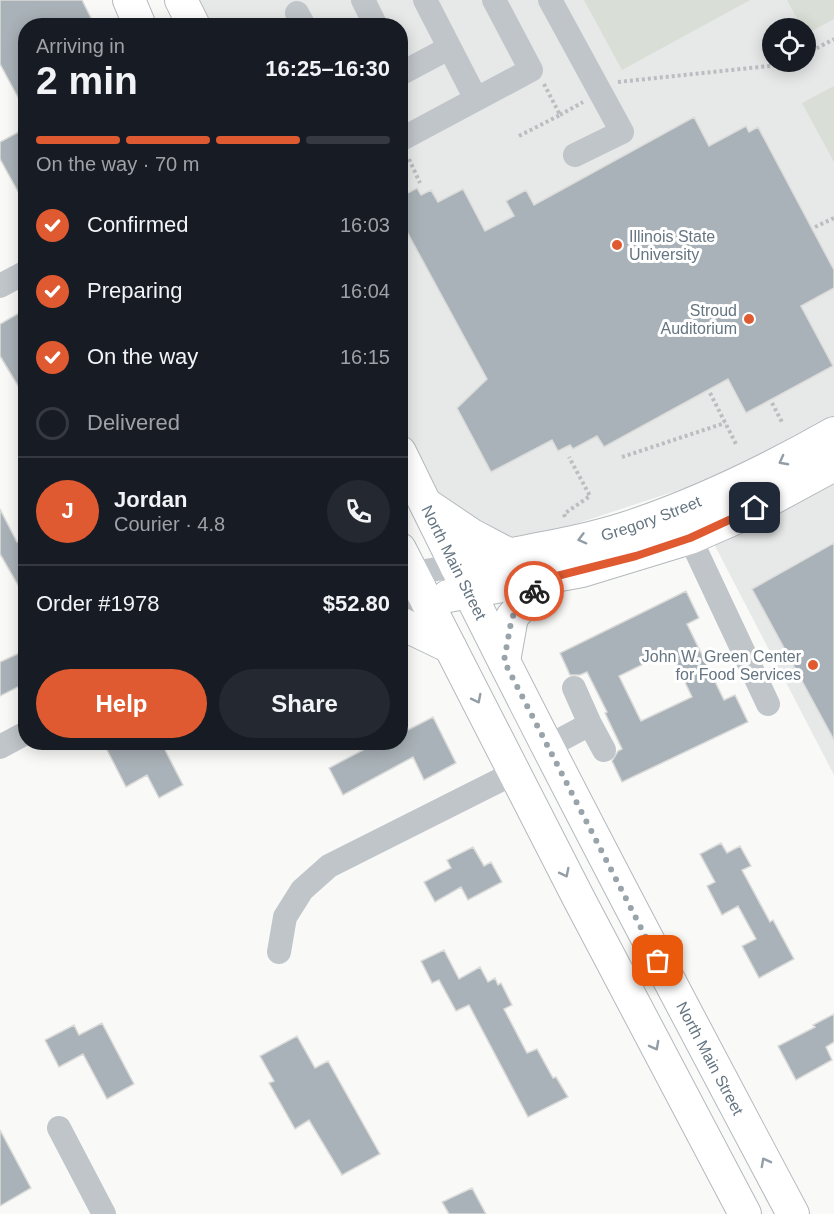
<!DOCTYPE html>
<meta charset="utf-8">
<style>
:root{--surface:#171b24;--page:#242831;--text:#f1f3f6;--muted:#9ea1a6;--line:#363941;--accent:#e05a31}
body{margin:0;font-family:Arial,sans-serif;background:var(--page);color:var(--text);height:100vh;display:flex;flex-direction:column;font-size:22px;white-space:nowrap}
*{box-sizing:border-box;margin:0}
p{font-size:20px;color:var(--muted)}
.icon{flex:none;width:33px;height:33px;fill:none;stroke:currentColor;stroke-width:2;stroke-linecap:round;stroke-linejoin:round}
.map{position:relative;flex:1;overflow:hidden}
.drawer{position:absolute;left:18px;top:18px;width:390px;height:732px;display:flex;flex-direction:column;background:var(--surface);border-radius:24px;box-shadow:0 3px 15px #0003}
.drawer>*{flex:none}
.tools{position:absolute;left:762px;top:18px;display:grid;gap:12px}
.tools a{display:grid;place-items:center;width:54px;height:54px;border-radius:50%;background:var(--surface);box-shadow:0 3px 15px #0003;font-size:30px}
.pin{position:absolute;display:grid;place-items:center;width:51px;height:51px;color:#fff;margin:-26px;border-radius:12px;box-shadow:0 3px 9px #0006}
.courier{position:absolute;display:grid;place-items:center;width:60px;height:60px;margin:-30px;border:4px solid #e05a31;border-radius:50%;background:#fff;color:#222;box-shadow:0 2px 8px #0007}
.head em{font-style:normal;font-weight:800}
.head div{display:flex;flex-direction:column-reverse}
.head{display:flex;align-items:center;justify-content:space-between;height:102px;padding:0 18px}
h1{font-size:39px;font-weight:800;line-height:45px}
.bar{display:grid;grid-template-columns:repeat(4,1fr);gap:9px 6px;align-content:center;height:72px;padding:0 18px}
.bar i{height:8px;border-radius:4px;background:var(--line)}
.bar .selected{background:var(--accent)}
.bar p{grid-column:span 4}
.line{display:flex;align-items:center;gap:15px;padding:0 18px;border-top:2px solid var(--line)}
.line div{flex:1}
.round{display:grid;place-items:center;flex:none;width:63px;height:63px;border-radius:32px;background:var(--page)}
ol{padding:0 18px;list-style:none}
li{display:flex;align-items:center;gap:18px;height:66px}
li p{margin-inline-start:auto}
li .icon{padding:6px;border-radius:50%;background:var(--accent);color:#fff;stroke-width:4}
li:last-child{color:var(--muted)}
li i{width:33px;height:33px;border:3px solid var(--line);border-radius:50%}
.primary-button{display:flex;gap:12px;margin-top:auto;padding:12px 18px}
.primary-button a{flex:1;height:69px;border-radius:36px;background:var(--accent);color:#fff;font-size:24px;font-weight:800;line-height:69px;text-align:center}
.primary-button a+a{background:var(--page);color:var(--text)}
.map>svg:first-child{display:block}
.built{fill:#e7e8e8;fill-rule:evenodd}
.green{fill:#d9ded6}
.building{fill:#a9b2b8;stroke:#dbdbd9;stroke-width:1.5;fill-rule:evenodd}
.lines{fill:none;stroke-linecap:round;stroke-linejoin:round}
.major-casing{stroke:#b4b9bd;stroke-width:34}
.path{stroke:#bbbec1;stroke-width:4;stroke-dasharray:3 3;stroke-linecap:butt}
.minor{stroke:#c0c5c9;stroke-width:24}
.major{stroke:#fff;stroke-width:32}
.oneway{stroke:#939ea7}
.done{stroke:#99a3aa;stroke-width:6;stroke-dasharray:0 10.8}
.route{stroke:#e05a31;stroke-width:8}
.poi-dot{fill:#e05a31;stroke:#fff;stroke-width:2}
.labels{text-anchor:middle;stroke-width:6;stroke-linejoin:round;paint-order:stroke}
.poi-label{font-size:16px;fill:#657581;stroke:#fff;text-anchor:end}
.street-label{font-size:16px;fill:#657581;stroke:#fff}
</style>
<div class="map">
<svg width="834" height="1214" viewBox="0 0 834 1214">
<rect width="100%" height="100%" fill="#f9f9f7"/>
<path class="built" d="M183 0H834V775L685 488 557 530 503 538 449 511 419 464 400 428V26L196 25ZM772 28H806V62H772Z"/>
<path class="green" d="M584 0H750L622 70Z
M787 0H834V19L806 34V28H802Z
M834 86V162L802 103Z"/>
<path class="building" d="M0 0H82L95 26H26V112L0 64Z
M694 117 709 146 746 126 749 132 758 127 834 270V288L801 306 833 366 746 413 728 379 604 447 597 436 573 449 570 445 558 451 552 440 491 472 457 408 487 379 400 219V197L417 188 421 195 431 190 438 202 463 189 485 231 514 216 506 201 526 190 534 205Z
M26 128V206L0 159V142Z
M26 309V399L0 356V324Z
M0 509 17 542 26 538V599L0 554Z
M834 543V740L752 589Z
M686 591 699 618 687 624 724 700 735 695 748 722 622 782 612 761 618 751 622 749 605 713 607 712 587 672 580 675H570L560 653ZM670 651 692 697 641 721 619 676Z
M26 650V683L0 696V662Z
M433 717 456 763 424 780 413 757 343 795 329 768 378 742H400V734Z
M116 742H161L183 785 159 798 147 775 126 787 106 748Z
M721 843 727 853 740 846 751 866 742 870 770 922 773 920 794 959 759 978 742 946 756 939 738 906 722 915 707 886 715 882 700 854Z
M473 847 484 866 491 862 502 882 468 900 461 887 435 902 424 882 451 868 447 860Z
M444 950 459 979 480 967 488 982 495 978 498 985 501 983 512 1005 504 1009 527 1053 537 1049 553 1078 556 1077 568 1097 528 1117 469 1005 456 1011 439 980 432 983 421 961Z
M834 1014V1042L826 1047 832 1060 796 1080 778 1046 815 1027 813 1025Z
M102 1023 134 1084 107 1099 83 1054 59 1067 45 1040 74 1025 79 1035Z
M297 1036 315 1068 328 1061 380 1154 342 1175 309 1120 295 1129 269 1083 274 1081 260 1056Z
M0 1130 31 1188 0 1206Z
M472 1188 486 1214H449L442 1202Z"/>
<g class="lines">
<g class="major-casing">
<g id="major">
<path d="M129 0 140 26"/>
<path d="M181 0 194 26"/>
<path id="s1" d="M400 452C525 709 659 962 793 1214"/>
<path d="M426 504 472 535 510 555"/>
<path d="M400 549 579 899 745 1214"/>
<path id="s2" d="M456 566C512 552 570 546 626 528 699 504 767 471 834 433"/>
<path d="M448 596 582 571 690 538 738 517 834 465"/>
<path d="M400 623 450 647"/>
<path d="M504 661 512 617 545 579"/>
</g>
</g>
<path class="path" d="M806 54 834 39
M618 82 788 64 793 62
M560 115 583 102
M519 136 560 115 544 84
M409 159 420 183
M815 227 834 218
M710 393 737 446
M772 403 782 422
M622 457 725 423
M565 517 564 514 590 496 569 457"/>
<path class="minor" d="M363 0 376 26
M425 0 476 99
M550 0 622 132 575 155
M297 13 304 26
M400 74 449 48
M400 140 531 70 494 0
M0 286 26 272
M690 538 768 704
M400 575 456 566
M400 605 427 601
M574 688 590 724
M0 747 26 733
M547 747 590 724 604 750
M279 952 285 917 302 890 329 866 514 773
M59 1128 104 1214"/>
<use href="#major" class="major"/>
</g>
<defs><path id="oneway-chevron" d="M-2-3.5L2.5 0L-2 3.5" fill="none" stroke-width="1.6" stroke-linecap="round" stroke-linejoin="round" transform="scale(1.5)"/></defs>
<g class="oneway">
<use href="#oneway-chevron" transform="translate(783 461) rotate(152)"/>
<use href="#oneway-chevron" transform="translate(582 539) rotate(165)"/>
<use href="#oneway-chevron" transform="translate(477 699) rotate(63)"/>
<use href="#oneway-chevron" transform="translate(565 873) rotate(63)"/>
<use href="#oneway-chevron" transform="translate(655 1046) rotate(62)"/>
<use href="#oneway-chevron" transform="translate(765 1162) rotate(-118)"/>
</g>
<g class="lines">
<path class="done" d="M534 591 512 617 504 661 658 961"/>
<path class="route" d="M534 591 545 579 636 556 690 538 755 508"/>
</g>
<g class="poi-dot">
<circle cx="617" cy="245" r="6"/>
<circle cx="749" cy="319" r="6"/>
<circle cx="813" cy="665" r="6"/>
</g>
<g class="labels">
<g class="poi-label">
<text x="629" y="242" text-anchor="start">Illinois State<tspan x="629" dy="18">University</tspan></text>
<text x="737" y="316">Stroud<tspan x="737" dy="18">Auditorium</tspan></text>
<text x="801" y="662">John W. Green Center<tspan x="801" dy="18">for Food Services</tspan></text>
</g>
<g class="street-label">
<text dy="6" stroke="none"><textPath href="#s2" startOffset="201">Gregory Street</textPath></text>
<text dy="6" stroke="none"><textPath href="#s1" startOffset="123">North Main Street</textPath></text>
<text dy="6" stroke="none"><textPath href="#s1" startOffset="681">North Main Street</textPath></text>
</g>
</g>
</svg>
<div class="tools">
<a><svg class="icon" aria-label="locate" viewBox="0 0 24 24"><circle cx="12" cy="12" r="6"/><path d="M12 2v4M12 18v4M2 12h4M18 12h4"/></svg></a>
</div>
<div class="pin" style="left:658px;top:961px;background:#ea580c"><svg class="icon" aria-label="bag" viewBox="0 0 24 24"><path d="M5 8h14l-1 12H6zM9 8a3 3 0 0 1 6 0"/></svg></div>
<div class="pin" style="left:755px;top:508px;background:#1f2937"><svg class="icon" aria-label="home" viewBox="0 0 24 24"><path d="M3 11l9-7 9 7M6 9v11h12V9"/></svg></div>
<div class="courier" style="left:534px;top:591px"><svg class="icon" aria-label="bike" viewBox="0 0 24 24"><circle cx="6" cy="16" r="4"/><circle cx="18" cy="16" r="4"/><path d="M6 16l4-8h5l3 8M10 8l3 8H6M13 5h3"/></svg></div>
<section class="drawer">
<div class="head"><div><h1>2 min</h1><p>Arriving in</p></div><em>16:25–16:30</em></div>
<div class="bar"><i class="selected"></i><i class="selected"></i><i class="selected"></i><i></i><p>On the way · 70 m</p></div>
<ol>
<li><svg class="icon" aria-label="check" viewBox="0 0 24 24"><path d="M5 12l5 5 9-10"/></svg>Confirmed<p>16:03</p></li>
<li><svg class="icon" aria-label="check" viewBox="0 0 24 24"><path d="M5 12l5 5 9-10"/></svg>Preparing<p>16:04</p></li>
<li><svg class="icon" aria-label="check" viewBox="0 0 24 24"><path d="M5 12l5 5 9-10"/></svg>On the way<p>16:15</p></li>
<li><i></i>Delivered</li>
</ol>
<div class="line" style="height:108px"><b class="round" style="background:var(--accent);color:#fff">J</b><div><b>Jordan</b><p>Courier · 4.8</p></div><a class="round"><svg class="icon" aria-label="phone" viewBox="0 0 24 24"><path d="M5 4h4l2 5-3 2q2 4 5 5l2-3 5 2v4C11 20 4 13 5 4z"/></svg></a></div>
<div class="line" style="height:78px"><div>Order #1978</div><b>$52.80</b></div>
<div class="primary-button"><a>Help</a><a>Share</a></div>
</section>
</div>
